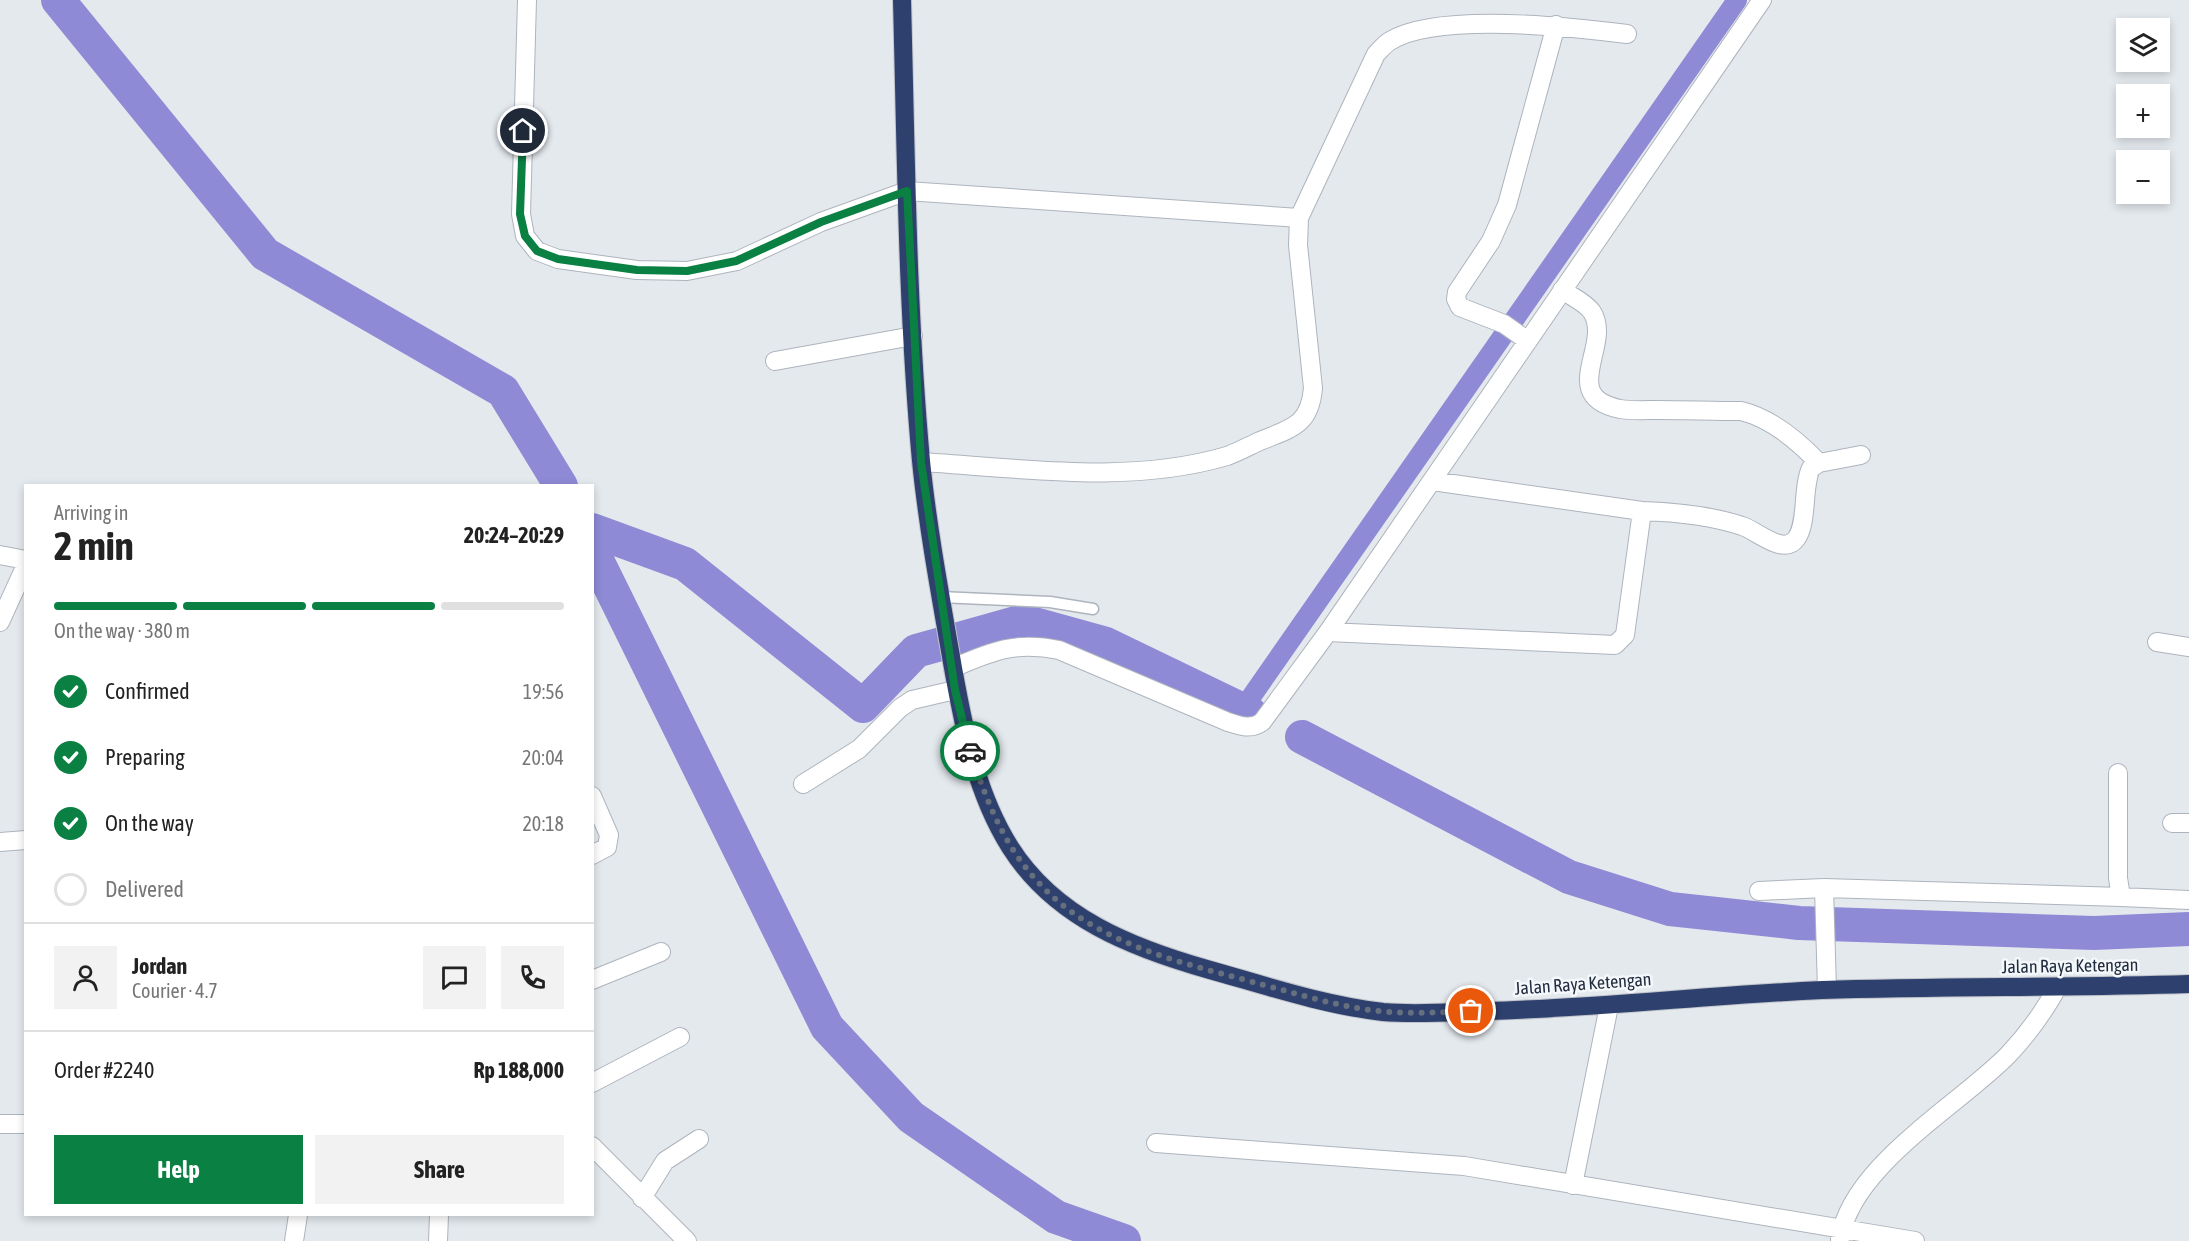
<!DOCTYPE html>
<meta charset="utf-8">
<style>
:root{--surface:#fff;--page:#f2f2f2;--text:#222;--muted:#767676;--line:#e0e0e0;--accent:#0b8043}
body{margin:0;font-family:"Asap Condensed",sans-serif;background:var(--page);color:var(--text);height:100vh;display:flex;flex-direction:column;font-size:22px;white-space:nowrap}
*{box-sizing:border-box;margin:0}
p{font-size:20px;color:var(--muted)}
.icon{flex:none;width:33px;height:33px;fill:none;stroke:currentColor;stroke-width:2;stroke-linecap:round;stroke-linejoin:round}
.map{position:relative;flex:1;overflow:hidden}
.sheet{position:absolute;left:24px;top:484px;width:570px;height:732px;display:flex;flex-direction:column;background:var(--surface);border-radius:0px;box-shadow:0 3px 9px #0003}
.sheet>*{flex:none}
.fabs{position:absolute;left:2116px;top:18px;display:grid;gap:12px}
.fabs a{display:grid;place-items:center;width:54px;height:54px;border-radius:0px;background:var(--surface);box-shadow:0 3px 9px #0003;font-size:30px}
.pin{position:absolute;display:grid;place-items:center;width:51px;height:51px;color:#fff;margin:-26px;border:3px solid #fff;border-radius:50%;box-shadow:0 2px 6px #0007}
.courier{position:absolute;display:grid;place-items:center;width:60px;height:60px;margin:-30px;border:4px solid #0b8043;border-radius:50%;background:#fff;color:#222;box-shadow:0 2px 8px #0007}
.summary em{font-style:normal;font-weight:700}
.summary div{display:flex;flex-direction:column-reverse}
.summary{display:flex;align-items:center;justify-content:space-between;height:102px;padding:0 30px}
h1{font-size:39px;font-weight:700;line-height:45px}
.bar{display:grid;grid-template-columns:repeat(4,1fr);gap:9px 6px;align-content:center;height:72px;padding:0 30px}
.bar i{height:8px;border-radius:4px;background:var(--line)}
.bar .selected{background:var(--accent)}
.bar p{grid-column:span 4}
.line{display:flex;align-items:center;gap:15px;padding:0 30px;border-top:2px solid var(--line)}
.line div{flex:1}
.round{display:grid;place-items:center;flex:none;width:63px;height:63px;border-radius:0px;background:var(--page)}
ol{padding:0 30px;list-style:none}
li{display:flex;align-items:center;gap:18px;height:66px}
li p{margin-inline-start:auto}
li .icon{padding:6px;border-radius:50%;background:var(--accent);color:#fff;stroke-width:4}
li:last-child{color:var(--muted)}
li i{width:33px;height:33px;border:3px solid var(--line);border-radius:50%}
.action{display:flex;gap:12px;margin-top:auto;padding:12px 30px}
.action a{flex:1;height:69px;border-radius:0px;background:var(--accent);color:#fff;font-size:24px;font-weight:700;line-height:69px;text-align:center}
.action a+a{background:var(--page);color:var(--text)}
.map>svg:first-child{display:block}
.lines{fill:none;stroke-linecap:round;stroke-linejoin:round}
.canal{stroke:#8e8ad5;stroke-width:20}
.river{stroke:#8e8ad5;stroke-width:34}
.lane-casing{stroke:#aeb4bd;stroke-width:13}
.street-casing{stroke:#aeb4bd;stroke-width:20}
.highway-casing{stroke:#c1c4ca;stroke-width:20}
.lane{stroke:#fff;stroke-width:10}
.street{stroke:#fff;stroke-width:18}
.highway{stroke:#2d406e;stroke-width:18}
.done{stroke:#666f7d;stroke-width:6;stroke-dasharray:0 10.8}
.route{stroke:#0b8043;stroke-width:8}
.labels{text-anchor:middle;stroke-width:5;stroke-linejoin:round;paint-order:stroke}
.street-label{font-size:18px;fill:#222d40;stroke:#f5f8fa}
</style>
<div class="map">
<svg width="2189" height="1241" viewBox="0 0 2189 1241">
<rect width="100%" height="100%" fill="#e4e9ee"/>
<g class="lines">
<path class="canal" d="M1242 710 1737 0"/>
<path class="river" d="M58 0 265 254 503 391 561 486
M592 530 685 564 863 706 916 651 1023 621 1106 644 1251 714
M592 550 827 1027 911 1117 1056 1217 1124 1241
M1302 737 1569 877 1670 909 1799 923 2094 933 2189 929"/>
<g class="lane-casing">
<path id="lane" d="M940 597 1050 602 1093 609"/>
</g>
<g class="street-casing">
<path id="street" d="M527 0 521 214 525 236 537 251 558 259 637 270 687 271 737 261 821 222 907 191 1299 218
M1562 290C1571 296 1586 303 1592 312 1613 345 1557 396 1620 409 1632 411 1646 410 1657 410 1685 410 1713 411 1741 411 1771 418 1798 441 1819 463
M1528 341 1504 324 1460 307 1456 299 1457 292 1491 241 1507 205 1556 25
M775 361 913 336
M921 462C1022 468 1128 485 1227 456 1238 452 1249 446 1260 441 1292 428 1310 425 1313 388L1298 245 1299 218 1376 54C1380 50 1385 44 1390 41 1437 12 1572 27 1627 34
M1432 481 1642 511
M0 555 26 560
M0 622 26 565
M1328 632 1615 645 1625 635 1642 511C1674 512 1712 516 1742 526 1756 530 1783 556 1796 539 1808 524 1802 487 1811 468L1819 463 1861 455
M2157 642 2189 647
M953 668C992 651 1016 641 1059 650L1228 722C1240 726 1251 730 1262 722L1328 632 1762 0
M2118 773V878L2121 897 2189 900
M803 784 859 749 900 708 912 700 955 690
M592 796 609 835 607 847 592 855
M2172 823H2189
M0 842 26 840
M1824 888 1827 990
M1759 891 1824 888 2121 897
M592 980 661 952
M592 1083 680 1037
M0 1124H26
M1156 1143 1464 1166 1915 1241
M592 1146 687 1241
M1573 1185 1609 1006
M642 1198 665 1161 699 1139
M1840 1239C1851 1166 1959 1105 2008 1055 2027 1035 2043 1013 2057 988
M294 1241 298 1215
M438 1241 439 1215"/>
</g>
<g class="highway-casing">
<path id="highway" d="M902 0C906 153 907 308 921 461 928 530 941 599 953 668 964 729 976 793 1010 847 1055 918 1132 948 1210 970 1267 986 1324 1005 1383 1012 1417 1015 1453 1012 1488 1011 1599 1008 1710 995 1822 990 1944 986 2067 988 2189 984"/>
</g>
<use href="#lane" class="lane"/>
<use href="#street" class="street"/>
<use href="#highway" class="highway"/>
</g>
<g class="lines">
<path class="done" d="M970 751C986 799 1003 845 1039 883 1095 945 1187 964 1264 985 1305 996 1346 1009 1389 1012 1416 1014 1444 1012 1471 1011"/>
<path class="route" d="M523 131 520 214 525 236 537 251 558 259 637 270 687 271 736 261 821 222 907 191 921 462 955 690 970 751"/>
</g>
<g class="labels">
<g class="street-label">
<text transform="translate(2070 966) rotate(-1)" y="6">Jalan Raya Ketengan</text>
<text transform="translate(1583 984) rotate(-4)" y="6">Jalan Raya Ketengan</text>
</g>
</g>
</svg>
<div class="fabs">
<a><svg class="icon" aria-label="layers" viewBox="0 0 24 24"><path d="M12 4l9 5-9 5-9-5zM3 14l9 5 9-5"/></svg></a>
<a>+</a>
<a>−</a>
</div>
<div class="pin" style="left:1471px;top:1011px;background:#ea580c"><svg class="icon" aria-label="bag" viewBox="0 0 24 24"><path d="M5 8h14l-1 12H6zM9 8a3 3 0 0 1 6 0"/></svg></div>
<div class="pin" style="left:523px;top:131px;background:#1f2937"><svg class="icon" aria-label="home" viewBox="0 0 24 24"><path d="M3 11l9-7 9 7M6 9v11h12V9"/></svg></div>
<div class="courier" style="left:970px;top:751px"><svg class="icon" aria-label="car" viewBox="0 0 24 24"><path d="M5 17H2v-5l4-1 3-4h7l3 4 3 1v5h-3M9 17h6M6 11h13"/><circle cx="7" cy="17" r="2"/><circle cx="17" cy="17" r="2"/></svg></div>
<section class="sheet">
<div class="summary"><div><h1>2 min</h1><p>Arriving in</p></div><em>20:24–20:29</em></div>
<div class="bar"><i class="selected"></i><i class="selected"></i><i class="selected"></i><i></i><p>On the way · 380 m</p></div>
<ol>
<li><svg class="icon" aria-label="check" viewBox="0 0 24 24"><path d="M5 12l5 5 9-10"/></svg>Confirmed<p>19:56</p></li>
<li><svg class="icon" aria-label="check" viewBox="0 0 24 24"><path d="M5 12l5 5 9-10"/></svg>Preparing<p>20:04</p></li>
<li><svg class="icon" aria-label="check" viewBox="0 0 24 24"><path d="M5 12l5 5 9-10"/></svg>On the way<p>20:18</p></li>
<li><i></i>Delivered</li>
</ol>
<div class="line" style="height:108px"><a class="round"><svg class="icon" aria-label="person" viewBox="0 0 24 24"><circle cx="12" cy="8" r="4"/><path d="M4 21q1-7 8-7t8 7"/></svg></a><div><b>Jordan</b><p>Courier · 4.7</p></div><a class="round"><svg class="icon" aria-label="chat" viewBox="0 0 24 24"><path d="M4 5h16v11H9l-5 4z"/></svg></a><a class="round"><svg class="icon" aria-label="phone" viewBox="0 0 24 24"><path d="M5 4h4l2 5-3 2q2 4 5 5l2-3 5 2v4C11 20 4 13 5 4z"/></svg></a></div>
<div class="line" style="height:78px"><div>Order #2240</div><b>Rp 188,000</b></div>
<div class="action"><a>Help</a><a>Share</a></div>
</section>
</div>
